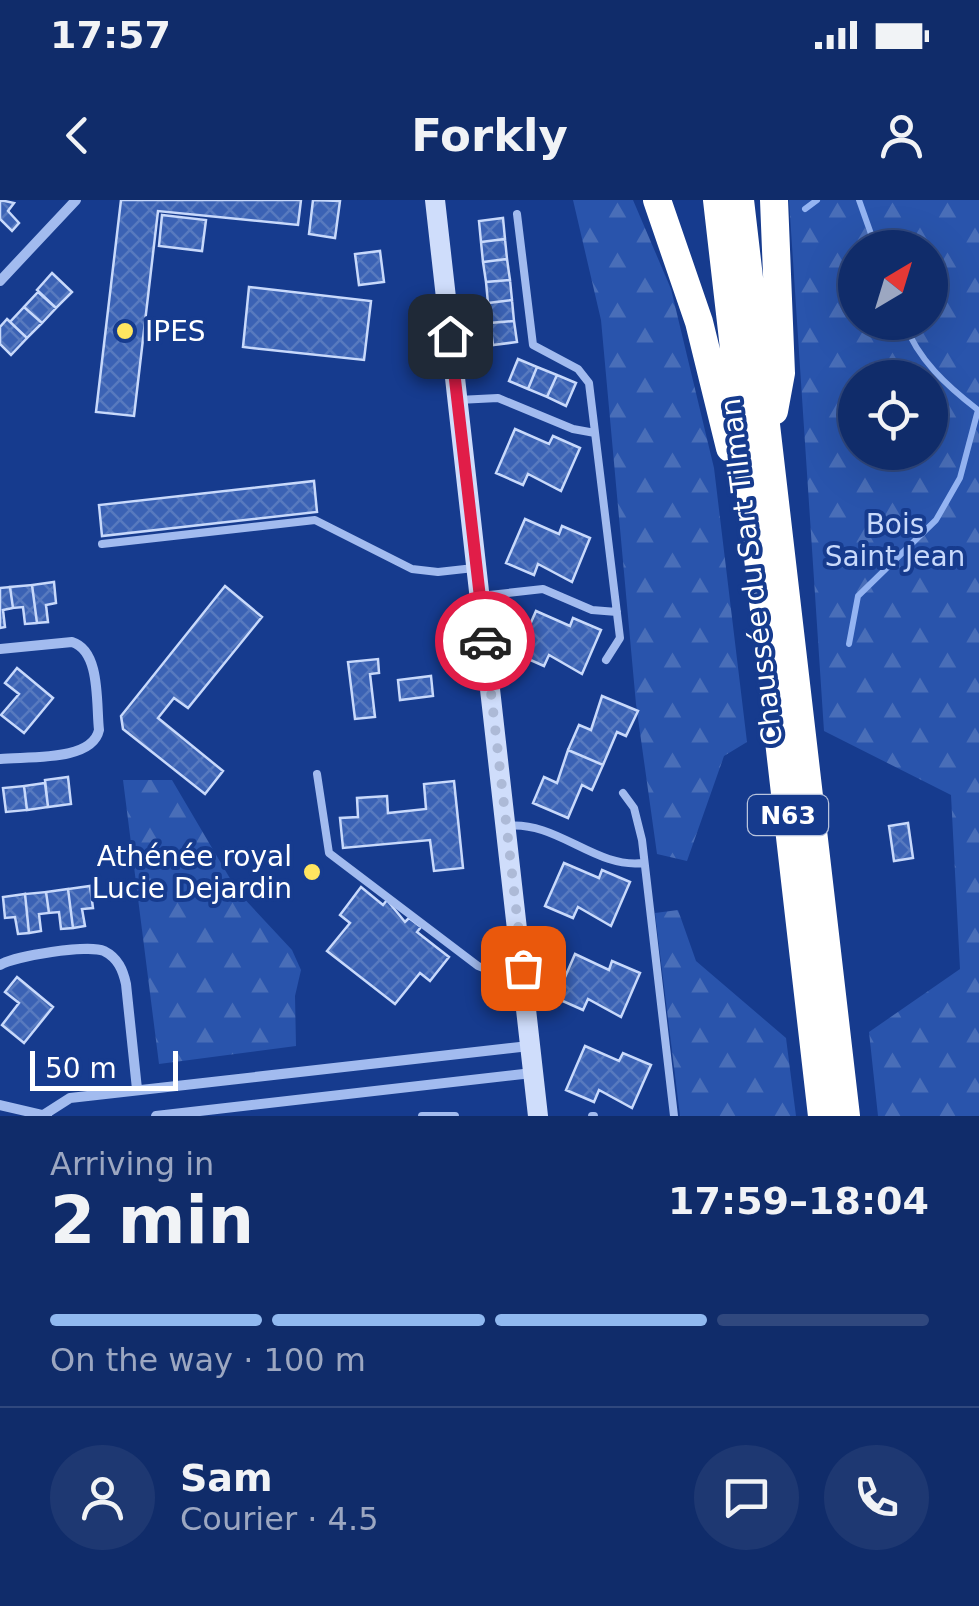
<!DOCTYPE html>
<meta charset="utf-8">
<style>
:root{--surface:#102c6a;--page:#1e3872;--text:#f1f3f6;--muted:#9ca7c1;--line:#30487e;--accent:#90b9f0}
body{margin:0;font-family:"DejaVu Sans",sans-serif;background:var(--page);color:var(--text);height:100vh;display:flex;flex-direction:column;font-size:38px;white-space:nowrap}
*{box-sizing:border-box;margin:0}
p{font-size:32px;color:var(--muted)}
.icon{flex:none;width:55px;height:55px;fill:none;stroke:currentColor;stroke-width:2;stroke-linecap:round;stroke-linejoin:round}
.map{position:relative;height:916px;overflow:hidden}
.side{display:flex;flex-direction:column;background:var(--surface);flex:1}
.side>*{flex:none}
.needle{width:65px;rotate:38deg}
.buttons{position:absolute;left:838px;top:30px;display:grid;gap:20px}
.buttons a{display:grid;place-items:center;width:110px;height:110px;border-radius:50%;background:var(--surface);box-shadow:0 10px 40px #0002,0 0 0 2px var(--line);font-size:50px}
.scale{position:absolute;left:30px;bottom:25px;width:148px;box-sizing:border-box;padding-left:10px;border:5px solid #fff;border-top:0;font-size:28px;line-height:35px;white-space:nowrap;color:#fff;-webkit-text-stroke:8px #163b8e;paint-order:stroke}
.pin{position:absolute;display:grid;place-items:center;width:85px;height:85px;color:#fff;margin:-42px;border-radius:20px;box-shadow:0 5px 15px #0006}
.courier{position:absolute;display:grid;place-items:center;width:100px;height:100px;margin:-50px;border:8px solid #e11d48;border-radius:50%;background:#fff;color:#222;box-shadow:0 2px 12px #0007}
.overview em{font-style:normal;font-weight:600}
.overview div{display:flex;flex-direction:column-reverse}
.overview{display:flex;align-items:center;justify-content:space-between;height:170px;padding:0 50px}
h1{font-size:65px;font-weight:600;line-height:75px}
.bar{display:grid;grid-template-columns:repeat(4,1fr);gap:15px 10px;align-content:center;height:120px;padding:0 50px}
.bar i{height:12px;border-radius:8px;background:var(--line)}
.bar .on{background:var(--accent)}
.bar p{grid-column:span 4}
.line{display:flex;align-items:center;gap:25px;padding:0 50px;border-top:2px solid var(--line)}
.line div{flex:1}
.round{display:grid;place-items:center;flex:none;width:105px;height:105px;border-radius:52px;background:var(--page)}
.status{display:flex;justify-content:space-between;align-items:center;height:70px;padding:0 50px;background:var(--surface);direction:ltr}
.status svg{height:28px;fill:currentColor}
header{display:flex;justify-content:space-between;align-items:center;height:130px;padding:0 50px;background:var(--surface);font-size:45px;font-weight:600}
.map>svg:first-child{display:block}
.forest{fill:url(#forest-firs);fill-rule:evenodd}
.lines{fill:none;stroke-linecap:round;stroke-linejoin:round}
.stream{stroke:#94b4f2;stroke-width:6}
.building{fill:url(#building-cross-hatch);stroke:#c8d9fb;stroke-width:2.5}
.lane{stroke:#a2bbef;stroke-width:8}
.street{stroke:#a2bbef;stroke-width:10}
.secondary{stroke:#cfddfb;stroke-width:20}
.highway{stroke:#fff;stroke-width:28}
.done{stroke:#adbad7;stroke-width:10;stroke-dasharray:0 18}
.route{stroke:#e11d48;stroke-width:12}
.poi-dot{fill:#ffe560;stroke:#163b8e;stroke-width:4}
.labels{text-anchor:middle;stroke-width:8;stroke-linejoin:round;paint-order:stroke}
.shield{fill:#163b8e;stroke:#b9c4dd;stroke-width:2.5}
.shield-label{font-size:25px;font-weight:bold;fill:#fff}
.poi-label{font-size:28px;fill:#fff;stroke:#163b8e;text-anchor:start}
.park-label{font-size:28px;fill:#c8d9fb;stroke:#163b8e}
.street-label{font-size:28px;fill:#fff;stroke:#163b8e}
</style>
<div class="status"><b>17:57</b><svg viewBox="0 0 49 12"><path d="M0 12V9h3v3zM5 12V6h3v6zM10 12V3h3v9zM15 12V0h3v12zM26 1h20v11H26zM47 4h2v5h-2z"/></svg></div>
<header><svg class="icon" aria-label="back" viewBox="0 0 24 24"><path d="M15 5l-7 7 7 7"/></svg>Forkly<svg class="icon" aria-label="person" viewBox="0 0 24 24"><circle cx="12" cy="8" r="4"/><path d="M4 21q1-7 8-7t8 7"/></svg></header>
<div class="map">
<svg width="979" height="916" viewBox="0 0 979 916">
<defs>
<pattern id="forest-firs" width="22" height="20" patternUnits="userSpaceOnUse" patternTransform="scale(2.5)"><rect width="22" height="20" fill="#2954ac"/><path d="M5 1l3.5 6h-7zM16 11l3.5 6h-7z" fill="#496eb8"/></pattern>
<pattern id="building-cross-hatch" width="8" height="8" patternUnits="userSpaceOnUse" patternTransform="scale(2.5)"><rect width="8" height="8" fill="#3b62b4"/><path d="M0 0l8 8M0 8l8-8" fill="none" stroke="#587abf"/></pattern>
</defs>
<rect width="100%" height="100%" fill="#163b8e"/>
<path class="forest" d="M573 0H633L671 89 714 268 747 542 724 556 687 661 657 654 636 504 601 120Z
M789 0H979V916H878L869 832 960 769 951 595 824 531ZM855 48H930V122H855ZM855 178H930V252H855Z
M123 580H172L238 692 292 750 301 770 295 796 296 846 159 864Z
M678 710 696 761 786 838 796 916H680L655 713Z"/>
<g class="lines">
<path class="stream" d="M859 0 876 48
M805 9 817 0
M849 444 858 396 936 320 960 278 978 210C947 186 918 160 904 122"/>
</g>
<path class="building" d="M0 0 14 3 8 11 19 23 12 31 0 19Z
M121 0H301L298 25 158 11 134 216 96 212Z
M313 0 340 1 335 38 309 34Z
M162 15 206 20 202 51 159 46Z
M503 18 505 39 481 42 479 21Z
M505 39 507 59 483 62 481 42Z
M380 51 384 82 359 85 355 54Z
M507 59 510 80 486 82 483 62Z
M52 73 72 92 56 108 37 90Z
M510 80 512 100 488 103 486 82Z
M249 87 371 101 364 160 243 147Z
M38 92 56 108 42 123 24 107Z
M512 100 514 121 490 123 488 103Z
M24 107 42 123 27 138 10 122Z
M7 119 27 138 11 155 0 144V127Z
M514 121 517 142 493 145 490 123Z
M518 159 537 167 528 189 509 181Z
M537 167 557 175 547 197 528 189Z
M557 175 576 183 566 206 547 197Z
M515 229 549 244 553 236 580 248 561 291 528 274 523 285 496 273Z
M314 281 317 312 102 336 99 305Z
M525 319 559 334 562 326 590 338 572 382 538 364 534 375 506 363Z
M54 382 56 403 46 405 48 422 37 423 32 385Z
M32 385 37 423 25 424 23 407 13 408 10 387Z
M225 386 262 417 188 508 174 498 158 518 223 571 205 594 123 529 121 516Z
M10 387 13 408 3 410 5 427 0 428V388Z
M536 411 570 426 573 418 601 430 582 474 549 455 544 466 517 454Z
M378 459 379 473 370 474 375 517 355 519 348 462Z
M17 468 53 498 24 533 1 515 19 494 5 483Z
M431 476 433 496 400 500 398 480Z
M602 496 638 511 626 536 617 532 603 565 568 550 579 525 591 530Z
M568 550 603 565 592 590 582 585 568 618 533 603 544 577 557 583Z
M68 577 71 604 48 607 45 580Z
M454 581 463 668 434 671 430 640 343 648 340 618 358 617 357 598 387 596 388 613 426 609 424 584Z
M45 583 48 607 27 610 24 586Z
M24 586 27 610 6 612 3 588Z
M908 623 913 658 894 661 889 626Z
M564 663 599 678 602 670 630 682 611 726 578 707 573 718 545 706Z
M90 686 93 708 82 709 85 726 73 728 68 689Z
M361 687 383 705 387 700 405 722 409 718 421 727 417 732 449 757 430 781 420 773 395 804 327 751 350 723 340 715Z
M68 689 73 728 61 729 59 712 49 713 46 692Z
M46 692 49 713 39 714 41 731 29 733 25 694Z
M25 694 29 733 18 734 15 717 5 718 3 697Z
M575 754 609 770 612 761 640 773 621 817 588 799 583 810 556 798Z
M17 777 53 807 24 843 2 825 19 803 5 792Z
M585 846 619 861 623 853 651 865 632 908 599 890 594 902 566 890Z"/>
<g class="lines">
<path class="lane" d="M517 14 533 145 578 169 589 183 620 438 606 460
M458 200 498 198 573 229 595 233
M102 344 315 320 412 369 438 372 474 368
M480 396 543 389 592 410 617 412
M317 574 329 653 478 766 496 773 519 768
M623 593 634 608 642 640 674 916
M506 626C557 620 595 669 643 663
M422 916H455
M592 916H594"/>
<path class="street" d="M0 81 76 0
M0 449 72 442C101 451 96 504 99 530 92 562 27 556 0 559
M0 765C14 756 89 744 104 751 118 758 123 770 126 784L137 889
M0 905 47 916
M45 914 70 898 529 846
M156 916 532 873"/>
<path class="secondary" d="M435 0 538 916"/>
<path class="highway" d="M657 0 699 122 730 248
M717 0 822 916
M740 0 846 916
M774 211 781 173 774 0"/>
</g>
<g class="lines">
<path class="done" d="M485 441 523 768"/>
<path class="route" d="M450 136 485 441"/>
</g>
<g class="poi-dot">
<circle cx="125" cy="131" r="10"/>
<circle cx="312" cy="672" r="10"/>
</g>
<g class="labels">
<rect class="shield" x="748" y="595" width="80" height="40" rx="8"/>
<g class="shield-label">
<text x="788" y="624">N63</text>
</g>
<g class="poi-label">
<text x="145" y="141">IPES</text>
<text x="292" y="666" text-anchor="end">Athénée royal<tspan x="292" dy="32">Lucie Dejardin</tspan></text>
</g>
<g class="park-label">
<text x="895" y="334">Bois<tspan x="895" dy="32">Saint Jean</tspan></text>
</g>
<g class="street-label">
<text transform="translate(751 372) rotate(-97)" y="10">Chaussée du Sart Tilman</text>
</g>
</g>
</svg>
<div class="buttons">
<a><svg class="needle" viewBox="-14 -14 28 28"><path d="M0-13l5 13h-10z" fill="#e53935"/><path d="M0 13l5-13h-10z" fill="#9ca7c1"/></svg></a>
<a><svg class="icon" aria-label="locate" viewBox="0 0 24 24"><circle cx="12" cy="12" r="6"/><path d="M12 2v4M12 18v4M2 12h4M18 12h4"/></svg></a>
</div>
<div class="scale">50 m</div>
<div class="pin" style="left:523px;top:768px;background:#ea580c"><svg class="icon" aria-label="bag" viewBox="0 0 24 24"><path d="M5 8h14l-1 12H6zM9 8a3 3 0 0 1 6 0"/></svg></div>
<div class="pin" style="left:450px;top:136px;background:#1f2937"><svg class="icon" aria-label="home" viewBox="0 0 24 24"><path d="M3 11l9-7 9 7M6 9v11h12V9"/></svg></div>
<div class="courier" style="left:485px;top:441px"><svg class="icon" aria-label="car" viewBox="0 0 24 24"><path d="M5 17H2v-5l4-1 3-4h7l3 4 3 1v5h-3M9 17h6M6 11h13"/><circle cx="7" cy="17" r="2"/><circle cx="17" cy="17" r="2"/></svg></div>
</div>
<section class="side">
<div class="overview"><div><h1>2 min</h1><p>Arriving in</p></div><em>17:59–18:04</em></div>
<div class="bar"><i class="on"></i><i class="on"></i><i class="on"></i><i></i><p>On the way · 100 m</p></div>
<div class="line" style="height:180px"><a class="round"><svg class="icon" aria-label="person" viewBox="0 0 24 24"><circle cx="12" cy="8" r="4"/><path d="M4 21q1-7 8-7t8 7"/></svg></a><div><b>Sam</b><p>Courier · 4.5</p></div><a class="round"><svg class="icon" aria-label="chat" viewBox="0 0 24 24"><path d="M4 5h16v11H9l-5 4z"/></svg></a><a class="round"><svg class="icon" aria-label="phone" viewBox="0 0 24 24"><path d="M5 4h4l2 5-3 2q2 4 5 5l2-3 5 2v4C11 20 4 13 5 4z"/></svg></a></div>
</section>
